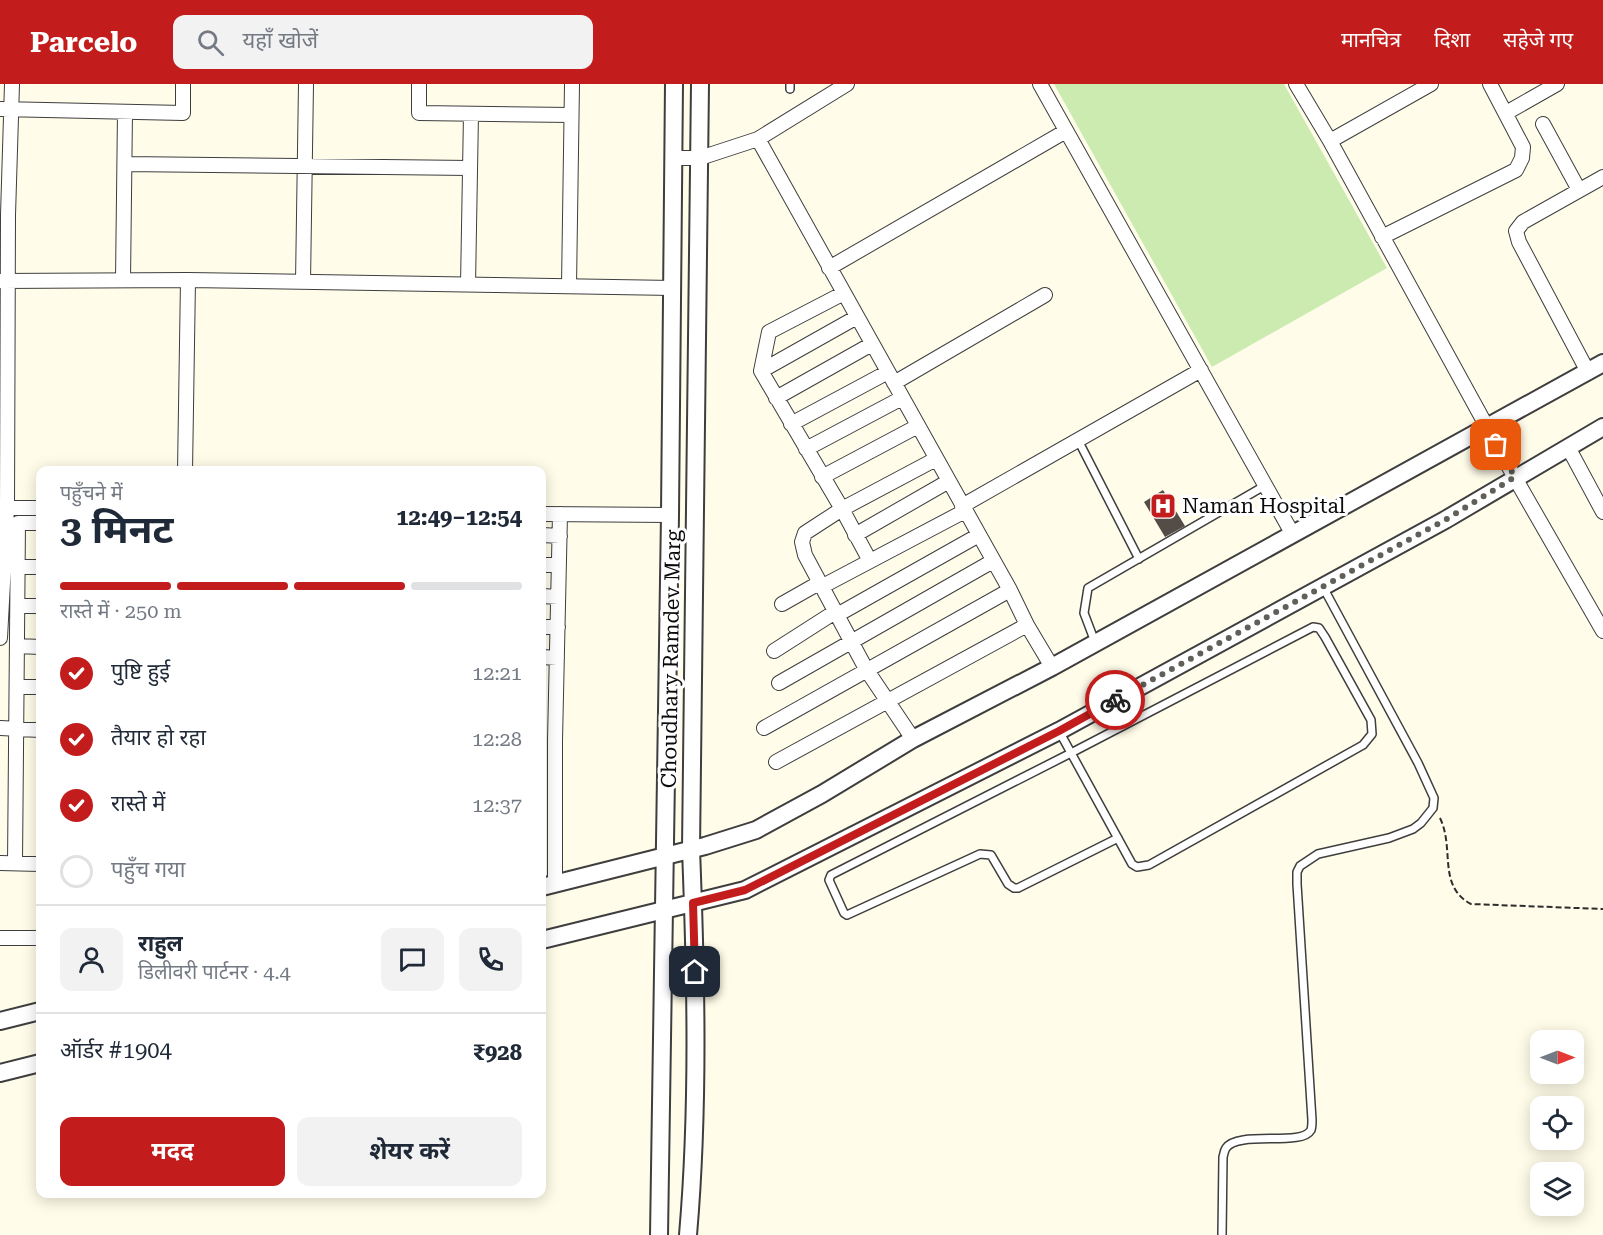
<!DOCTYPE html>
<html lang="hi">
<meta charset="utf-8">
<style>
:root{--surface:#fff;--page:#f2f2f3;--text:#1f2937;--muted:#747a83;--line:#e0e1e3;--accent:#c21d1c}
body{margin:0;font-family:"Roboto Serif","Noto Sans Devanagari",serif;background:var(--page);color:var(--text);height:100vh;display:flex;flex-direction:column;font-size:22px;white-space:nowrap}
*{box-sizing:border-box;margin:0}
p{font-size:20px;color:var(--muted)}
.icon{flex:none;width:33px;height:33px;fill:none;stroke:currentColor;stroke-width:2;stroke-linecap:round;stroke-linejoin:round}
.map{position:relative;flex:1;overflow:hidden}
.sheet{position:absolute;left:36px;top:382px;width:510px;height:732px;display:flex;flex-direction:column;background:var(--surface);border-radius:12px;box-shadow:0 3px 15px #0003}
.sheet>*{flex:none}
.needle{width:39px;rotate:90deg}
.controls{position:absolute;left:1530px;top:946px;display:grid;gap:12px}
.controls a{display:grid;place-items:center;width:54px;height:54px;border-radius:12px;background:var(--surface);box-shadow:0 3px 15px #0003;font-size:30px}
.pin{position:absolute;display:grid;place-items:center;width:51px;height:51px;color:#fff;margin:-26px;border-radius:12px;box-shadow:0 3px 9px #0006}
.courier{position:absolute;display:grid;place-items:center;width:60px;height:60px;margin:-30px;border:4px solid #c21d1c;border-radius:50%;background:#fff;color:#222;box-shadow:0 2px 8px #0007}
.overview em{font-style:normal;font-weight:700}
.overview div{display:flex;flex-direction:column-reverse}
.overview{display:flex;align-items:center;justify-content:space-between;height:102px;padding:0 24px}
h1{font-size:39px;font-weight:700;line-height:45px}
.bar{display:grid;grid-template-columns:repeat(4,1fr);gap:9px 6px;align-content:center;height:72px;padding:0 24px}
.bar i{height:8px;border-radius:4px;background:var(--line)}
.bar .on{background:var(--accent)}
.bar p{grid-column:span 4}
.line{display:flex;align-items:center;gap:15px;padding:0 24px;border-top:2px solid var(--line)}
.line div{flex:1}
.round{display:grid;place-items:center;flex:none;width:63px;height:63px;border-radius:12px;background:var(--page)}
ol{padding:0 24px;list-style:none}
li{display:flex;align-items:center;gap:18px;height:66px}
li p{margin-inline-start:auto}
li .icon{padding:6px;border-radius:50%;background:var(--accent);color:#fff;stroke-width:4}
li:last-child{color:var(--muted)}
li i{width:33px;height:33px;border:3px solid var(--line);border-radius:50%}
.button{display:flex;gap:12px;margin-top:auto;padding:12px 24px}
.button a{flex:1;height:69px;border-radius:12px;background:var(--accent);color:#fff;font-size:24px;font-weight:700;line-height:69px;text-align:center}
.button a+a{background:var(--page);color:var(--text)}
header{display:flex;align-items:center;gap:36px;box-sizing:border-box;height:84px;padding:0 30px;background:var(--accent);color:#fff}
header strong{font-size:28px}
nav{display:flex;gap:33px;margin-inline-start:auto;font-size:21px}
.search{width:420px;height:54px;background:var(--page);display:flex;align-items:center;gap:15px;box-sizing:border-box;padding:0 21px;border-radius:12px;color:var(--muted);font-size:22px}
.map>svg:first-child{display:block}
.green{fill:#ccebb1}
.building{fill:#544d47}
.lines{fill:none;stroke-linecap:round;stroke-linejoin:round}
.service-casing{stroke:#3e3e3e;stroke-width:10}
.minor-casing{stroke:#3e3e3e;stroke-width:16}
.tertiary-casing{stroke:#3e3e3e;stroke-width:20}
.path{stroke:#2d2d2d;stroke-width:2;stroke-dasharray:6 3;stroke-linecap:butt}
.service{stroke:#fff;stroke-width:7}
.minor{stroke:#fff;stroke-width:14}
.tertiary{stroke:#fff;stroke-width:16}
.done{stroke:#605f59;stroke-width:6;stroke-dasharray:0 10.8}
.route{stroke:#c21d1c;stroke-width:8}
.labels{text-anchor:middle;stroke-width:6;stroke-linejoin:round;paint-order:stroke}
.poi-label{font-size:21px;fill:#0b0b0b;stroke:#fff;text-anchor:start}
.street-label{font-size:21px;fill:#0b0b0b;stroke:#fff}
</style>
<header>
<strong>Parcelo</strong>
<div class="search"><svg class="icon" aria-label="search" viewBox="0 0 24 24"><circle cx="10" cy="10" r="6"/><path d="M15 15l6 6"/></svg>यहाँ खोजें</div>
<nav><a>मानचित्र</a><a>दिशा</a><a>सहेजे गए</a></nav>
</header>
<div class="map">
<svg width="1603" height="1151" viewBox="0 0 1603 1151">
<rect width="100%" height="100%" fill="#fffce9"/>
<path class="green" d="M1054 0H1284L1387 184 1212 283Z"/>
<path class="building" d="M1163 406 1185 442 1165 453 1144 418Z"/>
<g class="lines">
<g class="service-casing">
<path id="service" d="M790 5V0
M1078 356 1139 475
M1095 558 1084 529 1088 504 1266 401
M1059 647 1132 780 1137 783 1149 781 1363 661 1372 650 1371 636 1325 553 1319 544 1313 543 1071 669 831 791 829 796 844 829 847 831 980 770 991 771 1008 800 1014 804H1018L1118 754
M1222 1151 1223 1073C1224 1070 1224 1067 1226 1064 1238 1046 1302 1063 1311 1046 1312 1043 1312 1039 1312 1036L1297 800V788L1300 782 1318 770 1389 754 1413 745 1421 739 1433 724 1434 714 1418 679 1323 503"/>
</g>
<g class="minor-casing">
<path id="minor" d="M419 0V29L571 31
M1040 0 1292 449
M1296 0 1330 57 1515 394 1603 547
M0 25 183 29V0
M1506 29 1557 0
M1543 40 1579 106
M758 55 1010 506 1027 541 1052 583
M1330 57 1431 0
M674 74H700L758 55 847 0
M125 80 470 84
M1382 153 1516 86 1522 74 1523 63 1490 0
M829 184 1066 47
M123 196 125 28
M0 197 188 196 673 204
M303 198 306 0
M468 201 471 30
M569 202 572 0
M844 209 769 248 761 287 842 425 870 477
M761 287 857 233
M1588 288 1519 158 1516 147 1523 138 1603 93
M894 299 1045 211
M776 314 872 260
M791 340 888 288
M1568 363 1603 428
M806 365 902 314
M185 387 188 196
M822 393 918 342
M962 422 1201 286
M0 424H40
M542 430 670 431
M542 451 560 452
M855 451 949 397
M542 481H559
M18 483H40
M821 503 965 427
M542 512 558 513
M782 520 819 499
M18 522H40
M837 531 979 451
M542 543H558
M0 554 7 424 8 131 12 0
M18 562 40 563
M774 567 835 528
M542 573 557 574
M779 599 993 477
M18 603H40
M0 644 40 646
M764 644 1010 506
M913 655 866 585 805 471 802 458 805 449 842 425 936 375
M776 678 1027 541
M0 779 40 780
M15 779 18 439H40
M555 799V656L560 430
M0 854H40"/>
</g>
<g class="tertiary-casing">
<path id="tertiary" d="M542 803 705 762 756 746 822 710 913 655 1052 583 1603 279
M542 856 745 806 1059 647 1445 436 1603 343
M0 937 40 927
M0 989 40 979
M659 1151 670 431 674 0
M688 1151C699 1023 696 894 691 765L700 0"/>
</g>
<path class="path" d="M1440 734C1455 765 1437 802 1471 820L1603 825"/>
<use href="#service" class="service"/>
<use href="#minor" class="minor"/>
<use href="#tertiary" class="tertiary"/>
</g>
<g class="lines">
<path class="done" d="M1115 616 1445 436 1515 393 1496 361"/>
<path class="route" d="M695 888 693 819 745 806 1059 647 1115 616"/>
</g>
<defs>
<g id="hospital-square" transform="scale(1.35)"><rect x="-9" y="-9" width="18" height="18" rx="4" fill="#c21d1c" stroke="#fff"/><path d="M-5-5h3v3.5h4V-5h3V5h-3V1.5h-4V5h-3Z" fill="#fff"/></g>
</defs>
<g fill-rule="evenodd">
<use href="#hospital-square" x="1163" y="422"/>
</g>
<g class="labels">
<g class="poi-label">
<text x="1182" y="429">Naman Hospital</text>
</g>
<g class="street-label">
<text transform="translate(671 575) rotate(-89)" y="7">Choudhary Ramdev Marg</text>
</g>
</g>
</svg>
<div class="controls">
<a><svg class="needle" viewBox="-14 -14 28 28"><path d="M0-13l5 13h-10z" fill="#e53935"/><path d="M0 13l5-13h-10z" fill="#747a83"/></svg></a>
<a><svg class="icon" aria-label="locate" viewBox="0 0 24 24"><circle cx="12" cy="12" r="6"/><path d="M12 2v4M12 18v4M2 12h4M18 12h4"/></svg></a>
<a><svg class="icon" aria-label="layers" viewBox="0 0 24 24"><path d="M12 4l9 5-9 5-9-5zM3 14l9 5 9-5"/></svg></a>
</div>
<div class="pin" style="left:1496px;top:361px;background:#ea580c"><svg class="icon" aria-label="bag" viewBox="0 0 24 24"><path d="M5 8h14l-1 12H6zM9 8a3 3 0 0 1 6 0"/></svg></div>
<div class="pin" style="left:695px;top:888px;background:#1f2937"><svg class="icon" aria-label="home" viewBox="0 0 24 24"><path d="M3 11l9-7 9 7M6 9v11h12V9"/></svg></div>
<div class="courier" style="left:1115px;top:616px"><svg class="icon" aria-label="bike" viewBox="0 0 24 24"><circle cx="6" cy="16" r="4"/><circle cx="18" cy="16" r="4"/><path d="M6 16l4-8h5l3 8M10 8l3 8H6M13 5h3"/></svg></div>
<section class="sheet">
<div class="overview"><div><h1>3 मिनट</h1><p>पहुँचने में</p></div><em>12:49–12:54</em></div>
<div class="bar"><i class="on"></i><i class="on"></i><i class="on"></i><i></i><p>रास्ते में · 250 m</p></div>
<ol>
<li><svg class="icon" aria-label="check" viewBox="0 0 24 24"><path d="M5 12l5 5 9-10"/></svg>पुष्टि हुई<p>12:21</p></li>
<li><svg class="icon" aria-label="check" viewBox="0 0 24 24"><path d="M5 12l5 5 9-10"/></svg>तैयार हो रहा<p>12:28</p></li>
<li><svg class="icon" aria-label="check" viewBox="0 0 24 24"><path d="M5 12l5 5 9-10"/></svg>रास्ते में<p>12:37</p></li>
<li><i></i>पहुँच गया</li>
</ol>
<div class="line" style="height:108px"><a class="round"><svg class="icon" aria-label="person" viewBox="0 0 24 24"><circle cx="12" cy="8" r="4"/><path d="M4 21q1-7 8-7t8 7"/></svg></a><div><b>राहुल</b><p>डिलीवरी पार्टनर · 4.4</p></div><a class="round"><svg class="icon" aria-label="chat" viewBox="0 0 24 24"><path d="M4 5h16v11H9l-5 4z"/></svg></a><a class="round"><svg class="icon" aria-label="phone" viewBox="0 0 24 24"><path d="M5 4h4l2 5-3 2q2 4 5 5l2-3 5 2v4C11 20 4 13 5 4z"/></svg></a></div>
<div class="line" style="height:78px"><div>ऑर्डर #1904</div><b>₹928</b></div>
<div class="button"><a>मदद</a><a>शेयर करें</a></div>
</section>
</div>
